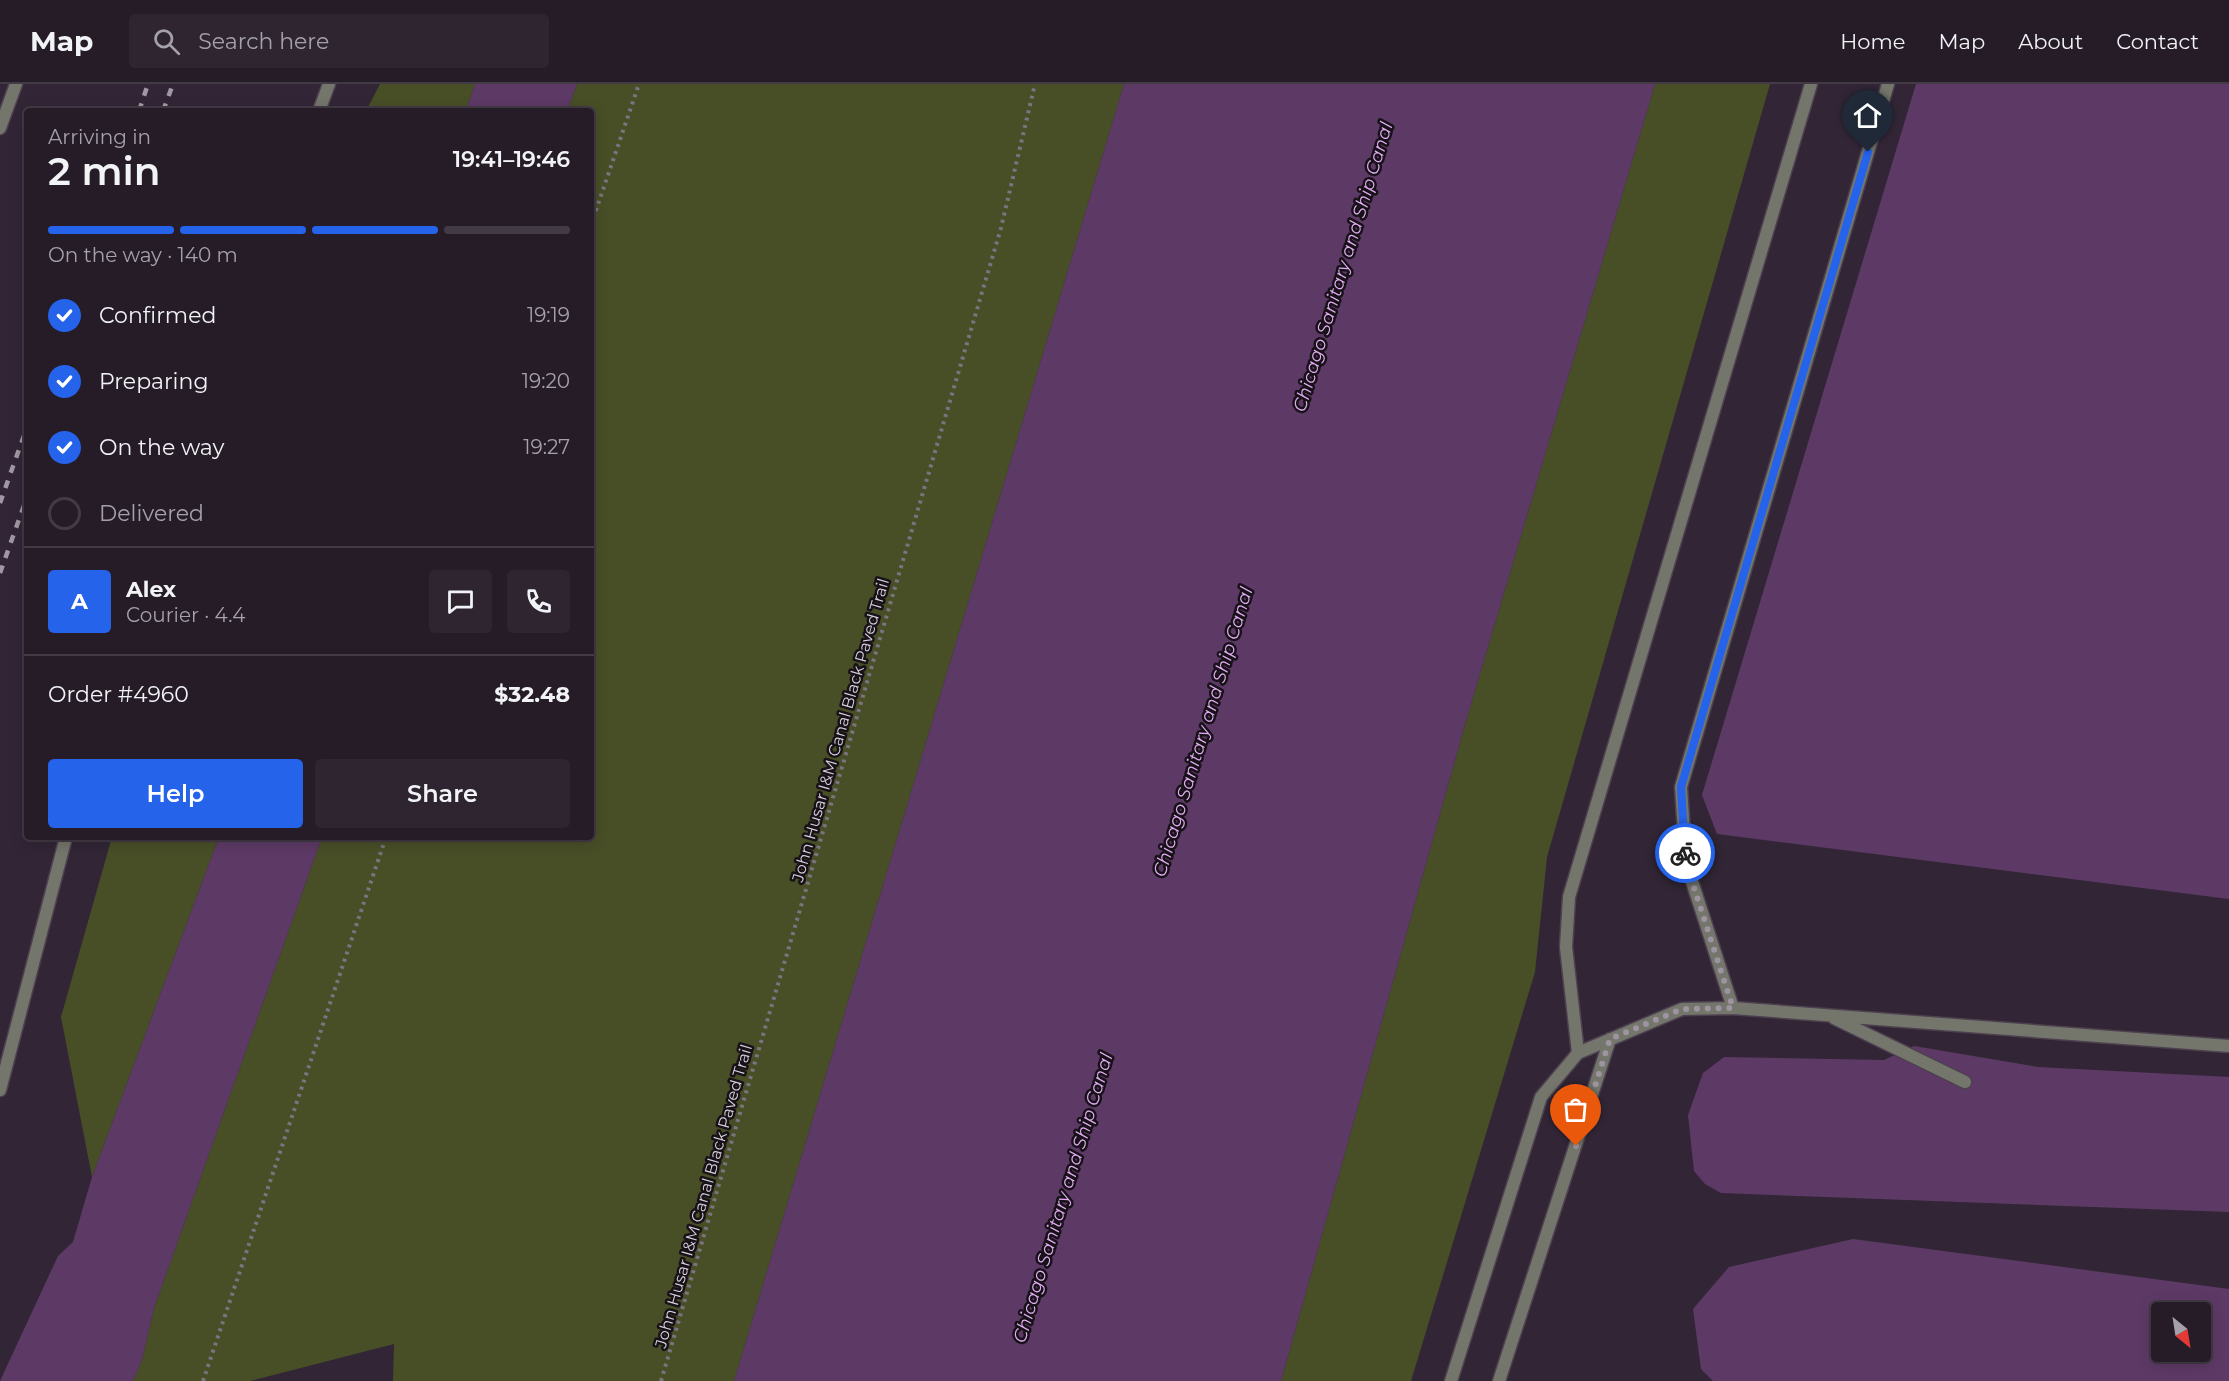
<!DOCTYPE html>
<meta charset="utf-8">
<style>
:root{--surface:#261c28;--page:#2e2530;--text:#f1f3f6;--muted:#a4a1a8;--line:#423a45;--accent:#2563eb}
body{margin:0;font-family:Montserrat,sans-serif;background:var(--page);color:var(--text);height:100vh;display:flex;flex-direction:column;font-size:22px;white-space:nowrap}
*{box-sizing:border-box;margin:0}
p{font-size:20px;color:var(--muted)}
.icon{flex:none;width:33px;height:33px;fill:none;stroke:currentColor;stroke-width:2;stroke-linecap:round;stroke-linejoin:round}
.map{position:relative;flex:1;overflow:hidden}
.side{position:absolute;left:24px;top:24px;width:570px;height:732px;display:flex;flex-direction:column;background:var(--surface);border-radius:6px;box-shadow:0 3px 15px #0003,0 0 0 2px var(--line)}
.side>*{flex:none}
.needle{width:39px;rotate:150deg}
.tools{position:absolute;left:2151px;top:1218px;display:grid;gap:12px}
.tools a{display:grid;place-items:center;width:60px;height:60px;border-radius:6px;background:var(--surface);box-shadow:0 3px 15px #0003,0 0 0 2px var(--line);font-size:30px}
.pin{position:absolute;display:grid;place-items:center;width:51px;height:51px;color:#fff;margin:-62px -26px;border-radius:50% 50% 50% 0;rotate:-45deg;box-shadow:0 0 6px #0007}
.pin .icon{rotate:45deg}
.courier{position:absolute;display:grid;place-items:center;width:60px;height:60px;margin:-30px;border:4px solid #2563eb;border-radius:50%;background:#fff;color:#222;box-shadow:0 2px 8px #0007}
.summary em{font-style:normal;font-weight:600}
.summary div{display:flex;flex-direction:column-reverse}
.summary{display:flex;align-items:center;justify-content:space-between;height:102px;padding:0 24px}
h1{font-size:39px;font-weight:600;line-height:45px}
.bar{display:grid;grid-template-columns:repeat(4,1fr);gap:9px 6px;align-content:center;height:72px;padding:0 24px}
.bar i{height:8px;border-radius:4px;background:var(--line)}
.bar .selected{background:var(--accent)}
.bar p{grid-column:span 4}
.line{display:flex;align-items:center;gap:15px;padding:0 24px;border-top:2px solid var(--line)}
.line div{flex:1}
.round{display:grid;place-items:center;flex:none;width:63px;height:63px;border-radius:6px;background:var(--page)}
ol{padding:0 24px;list-style:none}
li{display:flex;align-items:center;gap:18px;height:66px}
li p{margin-inline-start:auto}
li .icon{padding:6px;border-radius:50%;background:var(--accent);color:#fff;stroke-width:4}
li:last-child{color:var(--muted)}
li i{width:33px;height:33px;border:3px solid var(--line);border-radius:50%}
.cta{display:flex;gap:12px;margin-top:auto;padding:12px 24px}
.cta a{flex:1;height:69px;border-radius:6px;background:var(--accent);color:#fff;font-size:24px;font-weight:600;line-height:69px;text-align:center}
.cta a+a{background:var(--page);color:var(--text)}
header{display:flex;align-items:center;gap:36px;box-sizing:border-box;height:84px;padding:0 30px;background:var(--surface);border-bottom:2px solid var(--line)}
header strong{font-size:28px}
nav{display:flex;gap:33px;margin-inline-start:auto;font-size:21px}
.search{width:420px;height:54px;background:var(--page);display:flex;align-items:center;gap:15px;box-sizing:border-box;padding:0 21px;border-radius:6px;color:var(--muted);font-size:22px}
.map>svg:first-child{display:block}
.green{fill:#484f27}
.water{fill:#5d3a66;fill-rule:evenodd}
.lines{fill:none;stroke-linecap:round;stroke-linejoin:round}
.lane-casing{stroke:#4d4150;stroke-width:15}
.street-casing{stroke:#4d4150;stroke-width:15}
.path{stroke:#7c7280;stroke-width:4;stroke-dasharray:3 4.5;stroke-linecap:butt}
.lane{stroke:#74766c;stroke-width:12}
.street{stroke:#74766c;stroke-width:12}
.rail{stroke:#a198a5;stroke-width:4.5;stroke-dasharray:8 8;stroke-linecap:butt}
.done{stroke:#9e94a1;stroke-width:6;stroke-dasharray:0 10.8}
.route{stroke:#2563eb;stroke-width:8}
.labels{text-anchor:middle;stroke-width:5;stroke-linejoin:round;paint-order:stroke}
.street-label{font-size:16px;fill:#d8d0db;stroke:#171118}
.water-label{font-size:18px;font-style:italic;fill:#e3acf3;stroke:#171118}
</style>
<header>
<strong>Map</strong>
<div class="search"><svg class="icon" aria-label="search" viewBox="0 0 24 24"><circle cx="10" cy="10" r="6"/><path d="M15 15l6 6"/></svg>Search here</div>
<nav><a>Home</a><a>Map</a><a>About</a><a>Contact</a></nav>
</header>
<div class="map">
<svg width="2229" height="1297" viewBox="0 0 2229 1297">
<rect width="100%" height="100%" fill="#322636"/>
<path class="green" d="M380 0H475L466 27H366Z
M577 0H1124L734 1297H393L394 1260 250 1297H133L142 1276 154 1224 322 753H591V27H567Z
M1655 0H1770L1547 773 1535 888 1411 1297H1281L1466 637Z
M112 753H219L92 1093 61 933Z"/>
<path class="water" d="M475 0H577L567 27H466Z
M1124 0H1655L1466 637 1281 1297H734Z
M1916 0H2229V815L1717 750 1702 711Z
M219 753H322L154 1224 142 1276 133 1297H0L58 1172 73 1158 92 1093Z
M1914 962 2038 983 2229 993V1128L1721 1109 1705 1100 1694 1087 1688 1031 1703 989 1724 973 1884 976Z
M1853 1155 2229 1205V1297H1713L1701 1285 1693 1225 1729 1183ZM2162 1228H2200V1268H2162Z"/>
<g class="lines">
<g class="lane-casing">
<path id="lane" d="M319 27 329 0
M1733 924 1686 779 1681 703 1888 0
M1834 934 1965 998
M1578 969 1566 863 1569 813 1811 0
M0 1006 66 753
M1451 1297 1541 1013 1578 969 1682 925 1733 924 2229 962
M1499 1297 1610 955"/>
</g>
<g class="street-casing">
<path id="street" d="M0 44 16 0"/>
</g>
<path class="path" d="M591 141 639 0
M203 1297 386 753
M661 1297 1001 144 1035 0"/>
<use href="#lane" class="lane"/>
<use href="#street" class="street"/>
<path class="rail" d="M139 27 148 0
M163 27 173 0
M0 419 27 343
M0 489 27 413"/>
</g>
<g class="lines">
<path class="done" d="M1576 1062 1610 955 1682 925 1733 924 1686 779 1685 769"/>
<path class="route" d="M1685 769 1681 703 1868 68"/>
</g>
<g class="labels">
<g class="street-label">
<text transform="translate(840 646) rotate(-74)" y="6">John Husar I&amp;M Canal Black Paved Trail</text>
<text transform="translate(703 1112) rotate(-74)" y="6">John Husar I&amp;M Canal Black Paved Trail</text>
</g>
<g class="water-label">
<text transform="translate(1343 183) rotate(-73)" y="6">Chicago Sanitary and Ship Canal</text>
<text transform="translate(1203 648) rotate(-73)" y="6">Chicago Sanitary and Ship Canal</text>
<text transform="translate(1063 1114) rotate(-73)" y="6">Chicago Sanitary and Ship Canal</text>
</g>
</g>
</svg>
<div class="tools">
<a><svg class="needle" viewBox="-14 -14 28 28"><path d="M0-13l5 13h-10z" fill="#e53935"/><path d="M0 13l5-13h-10z" fill="#a4a1a8"/></svg></a>
</div>
<div class="pin" style="left:1576px;top:1062px;background:#ea580c"><svg class="icon" aria-label="bag" viewBox="0 0 24 24"><path d="M5 8h14l-1 12H6zM9 8a3 3 0 0 1 6 0"/></svg></div>
<div class="pin" style="left:1868px;top:68px;background:#1f2937"><svg class="icon" aria-label="home" viewBox="0 0 24 24"><path d="M3 11l9-7 9 7M6 9v11h12V9"/></svg></div>
<div class="courier" style="left:1685px;top:769px"><svg class="icon" aria-label="bike" viewBox="0 0 24 24"><circle cx="6" cy="16" r="4"/><circle cx="18" cy="16" r="4"/><path d="M6 16l4-8h5l3 8M10 8l3 8H6M13 5h3"/></svg></div>
<section class="side">
<div class="summary"><div><h1>2 min</h1><p>Arriving in</p></div><em>19:41–19:46</em></div>
<div class="bar"><i class="selected"></i><i class="selected"></i><i class="selected"></i><i></i><p>On the way · 140 m</p></div>
<ol>
<li><svg class="icon" aria-label="check" viewBox="0 0 24 24"><path d="M5 12l5 5 9-10"/></svg>Confirmed<p>19:19</p></li>
<li><svg class="icon" aria-label="check" viewBox="0 0 24 24"><path d="M5 12l5 5 9-10"/></svg>Preparing<p>19:20</p></li>
<li><svg class="icon" aria-label="check" viewBox="0 0 24 24"><path d="M5 12l5 5 9-10"/></svg>On the way<p>19:27</p></li>
<li><i></i>Delivered</li>
</ol>
<div class="line" style="height:108px"><b class="round" style="background:var(--accent);color:#fff">A</b><div><b>Alex</b><p>Courier · 4.4</p></div><a class="round"><svg class="icon" aria-label="chat" viewBox="0 0 24 24"><path d="M4 5h16v11H9l-5 4z"/></svg></a><a class="round"><svg class="icon" aria-label="phone" viewBox="0 0 24 24"><path d="M5 4h4l2 5-3 2q2 4 5 5l2-3 5 2v4C11 20 4 13 5 4z"/></svg></a></div>
<div class="line" style="height:78px"><div>Order #4960</div><b>$32.48</b></div>
<div class="cta"><a>Help</a><a>Share</a></div>
</section>
</div>
